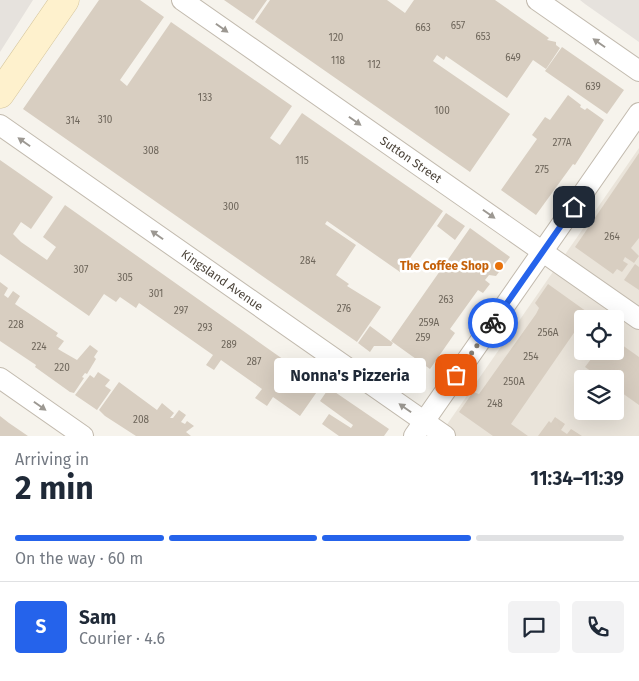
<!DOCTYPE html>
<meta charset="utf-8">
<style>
:root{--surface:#fff;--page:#f2f2f3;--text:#1f2937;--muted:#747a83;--line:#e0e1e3;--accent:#2563eb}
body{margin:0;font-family:"Fira Sans",sans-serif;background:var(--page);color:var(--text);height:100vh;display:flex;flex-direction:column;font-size:19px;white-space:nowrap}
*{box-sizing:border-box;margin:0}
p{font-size:16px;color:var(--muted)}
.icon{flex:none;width:28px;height:28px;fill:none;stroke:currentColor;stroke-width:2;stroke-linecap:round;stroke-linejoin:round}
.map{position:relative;height:436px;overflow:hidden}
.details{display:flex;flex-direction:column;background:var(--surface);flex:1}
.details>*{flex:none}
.controls{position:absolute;left:574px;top:310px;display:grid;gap:10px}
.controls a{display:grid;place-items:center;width:50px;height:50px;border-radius:5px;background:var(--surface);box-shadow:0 5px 20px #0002;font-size:25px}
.pin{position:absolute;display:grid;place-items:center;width:42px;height:42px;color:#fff;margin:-21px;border-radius:10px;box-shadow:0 2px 8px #0006}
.courier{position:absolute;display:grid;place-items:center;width:50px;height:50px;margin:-25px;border:4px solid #2563eb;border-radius:50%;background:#fff;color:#222;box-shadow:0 1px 6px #0007}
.bubble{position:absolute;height:35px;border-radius:5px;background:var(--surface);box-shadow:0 5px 20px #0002;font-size:16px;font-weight:700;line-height:35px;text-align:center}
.overview em{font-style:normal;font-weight:700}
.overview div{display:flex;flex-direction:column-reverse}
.overview{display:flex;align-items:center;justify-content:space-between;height:85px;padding:0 15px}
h1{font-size:32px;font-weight:700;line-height:38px}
.bar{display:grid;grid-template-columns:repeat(4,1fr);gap:8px 5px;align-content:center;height:60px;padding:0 15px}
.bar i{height:6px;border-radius:4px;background:var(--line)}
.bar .current{background:var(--accent)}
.bar p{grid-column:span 4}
.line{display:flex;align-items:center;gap:12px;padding:0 15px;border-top:1px solid var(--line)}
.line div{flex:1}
.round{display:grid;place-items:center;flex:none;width:52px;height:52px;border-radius:5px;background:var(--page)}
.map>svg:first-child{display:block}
.residential{fill:#eae4da;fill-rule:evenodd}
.industrial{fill:#e6e2dd}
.building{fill:#d8cec1}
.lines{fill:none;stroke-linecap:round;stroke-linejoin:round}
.minor-casing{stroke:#c2baae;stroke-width:22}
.secondary-casing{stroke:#d5c59c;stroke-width:29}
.minor{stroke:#fff;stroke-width:20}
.secondary{stroke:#fef1cd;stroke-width:28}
.oneway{fill:#9c9892}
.done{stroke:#878178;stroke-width:5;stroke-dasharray:0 9}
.route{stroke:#2563eb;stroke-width:6}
.food-dot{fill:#e8710a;stroke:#fff;stroke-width:2}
.labels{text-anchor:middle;stroke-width:5;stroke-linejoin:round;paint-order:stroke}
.number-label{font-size:10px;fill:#6e665b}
.street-label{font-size:12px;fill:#4b4339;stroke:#fff}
.food-label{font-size:12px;font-weight:bold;fill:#c56008;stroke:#fff;text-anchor:end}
</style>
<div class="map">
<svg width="639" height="436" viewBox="0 0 639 436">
<rect width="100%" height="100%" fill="#f6f3ec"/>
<path class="residential" d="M639 148V436H439ZM582 319H615V351H582ZM582 379H615V411H582Z"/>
<path class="industrial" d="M0 0H33L0 52Z
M580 0H639V42L585 4Z"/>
<path class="building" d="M99 0H140L164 17 120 80 127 86 171 22 292 106 270 138 280 145 302 113 443 211 400 272 327 221 325 224 356 245 336 275 349 284 347 286 381 307 357 342 23 109Z
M224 0H267L253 20Z
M270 0H387L405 13 414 0H495L549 38 547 40 556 42V45L560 48 546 69 533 60 507 98 446 56 444 60 437 55 433 61 510 114 470 172 255 22Z
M562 47 624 90 607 114 545 71Z
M568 95 581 105 580 107 585 110 587 108 604 120 575 165 573 164 536 215 501 190 537 139 532 135 545 117 550 120Z
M639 153V238L631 248 639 256 634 263 625 257 623 261 628 264 622 272 617 269 613 274 575 247Z
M0 160 53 197 31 229 21 222 13 234 21 242 47 260 56 247 43 237 65 205 321 386 300 416 273 397 267 406 255 398 262 389 221 360 214 370 206 365 213 355 139 303 136 308 120 297 116 302 104 294 89 316 0 254Z
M446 213 465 226 455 240 437 226Z
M470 228 510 257 496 276 489 275 485 280 490 284 483 293 478 290 450 329 455 333 430 369 391 341Z
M635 264 639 267V290L624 280Z
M0 282 8 288 4 295 8 298 13 291 20 296 15 304 58 333 56 336 64 341 58 349 63 352 77 360 90 345 98 351 94 357 96 359 87 374 85 373 82 377 84 378 74 393 70 392 35 367 36 365 0 341Z
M548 284 597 319H582V330L578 327 511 424 528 436H493L459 412 473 392 479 394 536 314 539 308 535 303Z
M370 326 393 343 391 346H374L370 352 358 343Z
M615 340 639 357V405L615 388V379H602L585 367 597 351H615Z
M98 372 110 380 105 386 111 390 97 410 75 395 90 375 94 378Z
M119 382 157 410 162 403 174 413 170 418H173L179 410 186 415 181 422 185 424 187 421 194 426 186 432 191 436H136L105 416 99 410Z
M329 388 389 429 384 436H339L322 424 329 414 351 428 353 425 320 401Z
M0 416 9 423 28 436H0Z
M555 417 565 424 561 430 567 434 571 429 582 436H538L549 421 551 423Z"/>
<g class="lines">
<g class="minor-casing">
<g id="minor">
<path id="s1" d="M182 0 639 319"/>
<path d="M537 0 639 71"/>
<path id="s2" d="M0 125 445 436"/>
<path d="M0 378 83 436"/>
<path d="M414 436 639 113"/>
</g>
</g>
<g class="secondary-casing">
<path id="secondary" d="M0 94 65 0"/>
</g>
<use href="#minor" class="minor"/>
<use href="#secondary" class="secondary"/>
</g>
<defs><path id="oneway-solid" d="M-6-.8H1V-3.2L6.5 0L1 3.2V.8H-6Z" transform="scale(1.25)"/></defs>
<g class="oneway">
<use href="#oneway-solid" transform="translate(222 28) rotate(35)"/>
<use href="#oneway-solid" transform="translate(599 43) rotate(-145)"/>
<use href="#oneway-solid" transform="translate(355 121) rotate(35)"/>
<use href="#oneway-solid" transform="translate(24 142) rotate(-145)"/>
<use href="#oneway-solid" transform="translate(489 214) rotate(35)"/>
<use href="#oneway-solid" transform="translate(157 235) rotate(-145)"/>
<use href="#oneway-solid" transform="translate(40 406) rotate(35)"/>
<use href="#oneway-solid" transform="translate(405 408) rotate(-145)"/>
</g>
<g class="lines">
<path class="done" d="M456 375 493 323"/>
<path class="route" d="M493 323 574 207"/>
</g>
<circle class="food-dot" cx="499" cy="266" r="5"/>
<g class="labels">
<g class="number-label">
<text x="458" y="29">657</text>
<text x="423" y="31">663</text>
<text x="483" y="40">653</text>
<text x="336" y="41">120</text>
<text x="513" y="61">649</text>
<text x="338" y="64">118</text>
<text x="374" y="68">112</text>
<text x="593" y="90">639</text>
<text x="205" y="101">133</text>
<text x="442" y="114">100</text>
<text x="105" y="123">310</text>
<text x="73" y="124">314</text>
<text x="562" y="146">277A</text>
<text x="151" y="154">308</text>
<text x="302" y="164">115</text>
<text x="542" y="173">275</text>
<text x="231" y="210">300</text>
<text x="612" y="240">264</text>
<text x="308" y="264">284</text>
<text x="81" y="273">307</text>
<text x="125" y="281">305</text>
<text x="156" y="297">301</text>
<text x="446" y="303">263</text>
<text x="344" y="312">276</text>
<text x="181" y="314">297</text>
<text x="429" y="326">259A</text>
<text x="16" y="328">228</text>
<text x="205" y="331">293</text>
<text x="548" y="336">256A</text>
<text x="423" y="341">259</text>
<text x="229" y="348">289</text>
<text x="39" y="350">224</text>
<text x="531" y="360">254</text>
<text x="254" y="365">287</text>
<text x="62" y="371">220</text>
<text x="514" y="385">250A</text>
<text x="495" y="407">248</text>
<text x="141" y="423">208</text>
</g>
<g class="street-label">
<text dy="4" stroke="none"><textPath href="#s1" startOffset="279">Sutton Street</textPath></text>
<text dy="4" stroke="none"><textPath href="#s2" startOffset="271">Kingsland Avenue</textPath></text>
</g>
<g class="food-label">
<text x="489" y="270">The Coffee Shop</text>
</g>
</g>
</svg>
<div class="controls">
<a><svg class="icon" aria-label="locate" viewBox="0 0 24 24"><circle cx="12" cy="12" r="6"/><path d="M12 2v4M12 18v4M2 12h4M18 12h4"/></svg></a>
<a><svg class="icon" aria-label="layers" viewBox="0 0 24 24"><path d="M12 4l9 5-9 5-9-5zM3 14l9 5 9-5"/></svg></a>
</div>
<div class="pin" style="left:456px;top:375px;background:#ea580c"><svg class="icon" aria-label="bag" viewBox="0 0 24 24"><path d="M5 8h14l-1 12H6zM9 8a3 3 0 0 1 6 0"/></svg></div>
<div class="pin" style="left:574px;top:207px;background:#1f2937"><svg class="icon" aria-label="home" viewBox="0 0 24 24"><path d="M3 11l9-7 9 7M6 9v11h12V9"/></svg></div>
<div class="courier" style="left:493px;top:323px"><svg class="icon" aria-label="bike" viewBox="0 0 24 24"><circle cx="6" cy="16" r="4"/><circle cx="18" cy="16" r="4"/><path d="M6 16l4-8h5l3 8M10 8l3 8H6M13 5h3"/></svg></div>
<div class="bubble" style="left:274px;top:358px;width:152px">Nonna's Pizzeria</div>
</div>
<section class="details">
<div class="overview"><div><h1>2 min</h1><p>Arriving in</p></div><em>11:34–11:39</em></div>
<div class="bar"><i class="current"></i><i class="current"></i><i class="current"></i><i></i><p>On the way · 60 m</p></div>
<div class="line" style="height:90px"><b class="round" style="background:var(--accent);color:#fff">S</b><div><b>Sam</b><p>Courier · 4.6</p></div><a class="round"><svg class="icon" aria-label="chat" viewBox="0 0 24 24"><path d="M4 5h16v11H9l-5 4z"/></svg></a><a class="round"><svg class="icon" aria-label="phone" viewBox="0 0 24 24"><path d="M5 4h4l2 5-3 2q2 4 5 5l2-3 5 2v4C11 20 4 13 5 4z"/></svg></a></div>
</section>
